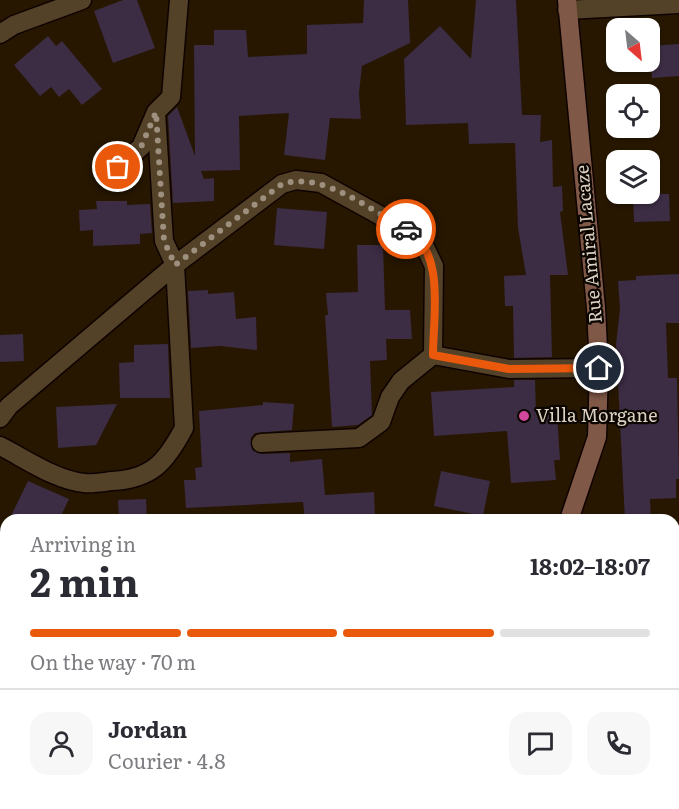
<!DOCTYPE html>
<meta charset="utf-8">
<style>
:root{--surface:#fff;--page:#f7f7f7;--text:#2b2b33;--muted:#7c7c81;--line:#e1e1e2;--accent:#ea580c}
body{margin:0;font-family:Literata,serif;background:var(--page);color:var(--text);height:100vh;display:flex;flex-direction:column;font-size:22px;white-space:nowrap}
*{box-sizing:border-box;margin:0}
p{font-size:20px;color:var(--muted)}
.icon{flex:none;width:33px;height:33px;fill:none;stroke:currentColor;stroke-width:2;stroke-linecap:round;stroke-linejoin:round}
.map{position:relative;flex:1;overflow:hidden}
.panel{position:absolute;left:0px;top:514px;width:680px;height:296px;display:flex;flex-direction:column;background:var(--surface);border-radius:18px 18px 0 0;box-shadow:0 2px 4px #0004}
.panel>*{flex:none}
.needle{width:39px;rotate:152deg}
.fabs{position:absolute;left:606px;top:18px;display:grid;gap:12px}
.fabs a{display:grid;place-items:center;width:54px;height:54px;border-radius:12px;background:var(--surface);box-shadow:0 2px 4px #0004;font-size:30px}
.pin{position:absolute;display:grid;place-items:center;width:51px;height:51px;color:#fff;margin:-26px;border:3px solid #fff;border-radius:50%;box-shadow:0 2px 6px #0007}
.courier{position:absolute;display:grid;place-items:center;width:60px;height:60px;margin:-30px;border:4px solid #ea580c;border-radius:50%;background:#fff;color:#222;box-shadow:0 2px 8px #0007}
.summary em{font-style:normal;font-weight:700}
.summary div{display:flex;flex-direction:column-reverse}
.summary{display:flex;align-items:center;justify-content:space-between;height:102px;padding:0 30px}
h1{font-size:39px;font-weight:700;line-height:45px}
.bar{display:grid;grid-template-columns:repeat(4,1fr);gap:9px 6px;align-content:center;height:72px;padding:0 30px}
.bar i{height:8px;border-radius:4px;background:var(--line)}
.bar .selected{background:var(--accent)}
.bar p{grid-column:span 4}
.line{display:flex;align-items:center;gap:15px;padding:0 30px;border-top:2px solid var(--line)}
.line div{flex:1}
.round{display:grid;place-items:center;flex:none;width:63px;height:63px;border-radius:18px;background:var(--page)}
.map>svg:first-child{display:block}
.building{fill:#3c2c44}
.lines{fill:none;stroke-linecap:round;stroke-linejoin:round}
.street-casing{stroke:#0f0300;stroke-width:21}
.secondary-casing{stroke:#0f0300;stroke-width:21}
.street{stroke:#544228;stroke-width:18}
.secondary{stroke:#805847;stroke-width:18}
.done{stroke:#9d907e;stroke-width:6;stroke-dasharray:0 10.8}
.route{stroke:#ea580c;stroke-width:8}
.hotel-dot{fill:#d1479c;stroke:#0b0500;stroke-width:2}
.labels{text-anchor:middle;stroke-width:4.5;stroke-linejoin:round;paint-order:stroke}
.street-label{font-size:18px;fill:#dcd1c2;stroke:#0b0500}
.poi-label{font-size:18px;fill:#dcd1c2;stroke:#0b0500;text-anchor:start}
</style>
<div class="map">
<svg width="679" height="809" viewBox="0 0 679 809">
<rect width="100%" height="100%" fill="#271700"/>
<path class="building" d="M123 0H137L155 48 113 63 94 11Z
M364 0H408L410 43 362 66 359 93 361 119 330 118 325 160 284 155 289 113 239 116 240 170 201 171 204 179 214 178V201L173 203 168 116 177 107 195 156 194 45H214V30H246L248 57 307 54V25L363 23Z
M476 0H516L522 115H541L540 142 552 140 553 187 562 186 563 211 560 212 568 275H550L552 357 514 358 513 306H505L504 276 526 275 518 228 515 143 469 144 468 123 406 125 404 59 440 26 471 59Z
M48 36 56 46 62 41 102 89 82 105 69 89 59 97 51 87 40 96 14 65Z
M679 44V76L652 78 650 46Z
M633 194H669L670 221 634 222Z
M96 201H127V205L150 204 152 233 140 234V244L93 246V230L80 231 79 210 97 209Z
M277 208 327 212 324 249 274 245Z
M357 245H383L385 310H410L412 339H386L387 360 370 361 372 415 358 425 332 427 325 315H328L326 293 358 292Z
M679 274V323H666L668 378H677L679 479H676V498L650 499 651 520H625L616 344 620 309 618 281 636 280V276Z
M208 290V294L234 292 236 319 256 317 257 350 220 346 191 348 188 291Z
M23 334 24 361 0 362V335Z
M168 344 170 398H120L119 363 134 362V345Z
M514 380H535L536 415 557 414 560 460H554L556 480 511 483 507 431 434 436 431 392 514 387Z
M263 402 294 404 292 430 255 433 251 438 252 450 261 454 290 453V462L322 459 325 495 374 492 375 520H305L303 502 186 508 184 480H196L195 468 202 467 199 411 263 405Z
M117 404 96 445 58 448 56 407Z
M441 471 490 481 483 516 434 506Z
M28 481 69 499 59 520H9Z
M146 499 147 520H119L118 500Z"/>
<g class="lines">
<g class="street-casing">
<path id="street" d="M567 10 679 4
M0 34 14 25 82 0
M118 167 141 147 156 112 171 97 179 0
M0 418 9 406 175 265 282 184 296 180 321 183 412 233 423 243 434 266 433 355 509 369 599 368
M261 443 359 438 381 422 390 397 401 381 433 355
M0 446C26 459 55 480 84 483 93 484 103 482 112 481 152 479 166 462 184 428L175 265 164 241 156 112
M674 545 679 543
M674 587 679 592
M0 602 6 605
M679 654 675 686 679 709
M0 782H6"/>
</g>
<g class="secondary-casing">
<path id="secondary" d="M567 0 596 308 599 368 597 437 569 520
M293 809 298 804"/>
</g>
<use href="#street" class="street"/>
<use href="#secondary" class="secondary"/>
</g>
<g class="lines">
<path class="done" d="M118 167 141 147 156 112 164 241 175 265 282 184C323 171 370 210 406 229"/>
<path class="route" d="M406 229C446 251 433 316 433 355L509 369 599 368"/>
</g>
<circle class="hotel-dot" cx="524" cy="416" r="6"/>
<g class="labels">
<g class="street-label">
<text transform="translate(589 244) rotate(-95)" y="6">Rue Amiral Lacaze</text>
</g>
<g class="poi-label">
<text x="536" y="422">Villa Morgane</text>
</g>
</g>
</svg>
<div class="fabs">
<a><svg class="needle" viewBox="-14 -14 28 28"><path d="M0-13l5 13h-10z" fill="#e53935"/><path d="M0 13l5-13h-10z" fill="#7c7c81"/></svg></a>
<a><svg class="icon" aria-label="locate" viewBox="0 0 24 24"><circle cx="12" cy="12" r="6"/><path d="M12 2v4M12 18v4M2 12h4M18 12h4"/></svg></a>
<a><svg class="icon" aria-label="layers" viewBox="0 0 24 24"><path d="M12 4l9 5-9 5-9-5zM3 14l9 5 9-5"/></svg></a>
</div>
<div class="pin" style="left:118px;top:167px;background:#ea580c"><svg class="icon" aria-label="bag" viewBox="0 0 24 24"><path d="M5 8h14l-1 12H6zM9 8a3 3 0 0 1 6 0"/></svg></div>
<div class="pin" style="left:599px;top:368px;background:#1f2937"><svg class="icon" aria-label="home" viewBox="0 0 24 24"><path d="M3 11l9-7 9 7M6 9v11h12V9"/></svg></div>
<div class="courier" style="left:406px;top:229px"><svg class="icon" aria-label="car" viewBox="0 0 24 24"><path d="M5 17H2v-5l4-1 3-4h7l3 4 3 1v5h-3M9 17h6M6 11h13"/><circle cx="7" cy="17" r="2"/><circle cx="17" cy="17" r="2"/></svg></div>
<section class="panel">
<div class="summary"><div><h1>2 min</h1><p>Arriving in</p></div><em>18:02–18:07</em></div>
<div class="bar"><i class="selected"></i><i class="selected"></i><i class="selected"></i><i></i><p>On the way · 70 m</p></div>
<div class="line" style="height:108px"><a class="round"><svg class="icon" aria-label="person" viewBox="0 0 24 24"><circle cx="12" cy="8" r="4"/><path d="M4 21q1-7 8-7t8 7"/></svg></a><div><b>Jordan</b><p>Courier · 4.8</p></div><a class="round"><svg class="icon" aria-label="chat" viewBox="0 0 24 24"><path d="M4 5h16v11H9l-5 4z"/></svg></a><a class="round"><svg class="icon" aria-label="phone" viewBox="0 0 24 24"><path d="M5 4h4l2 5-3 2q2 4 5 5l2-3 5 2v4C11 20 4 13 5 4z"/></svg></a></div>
</section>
</div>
